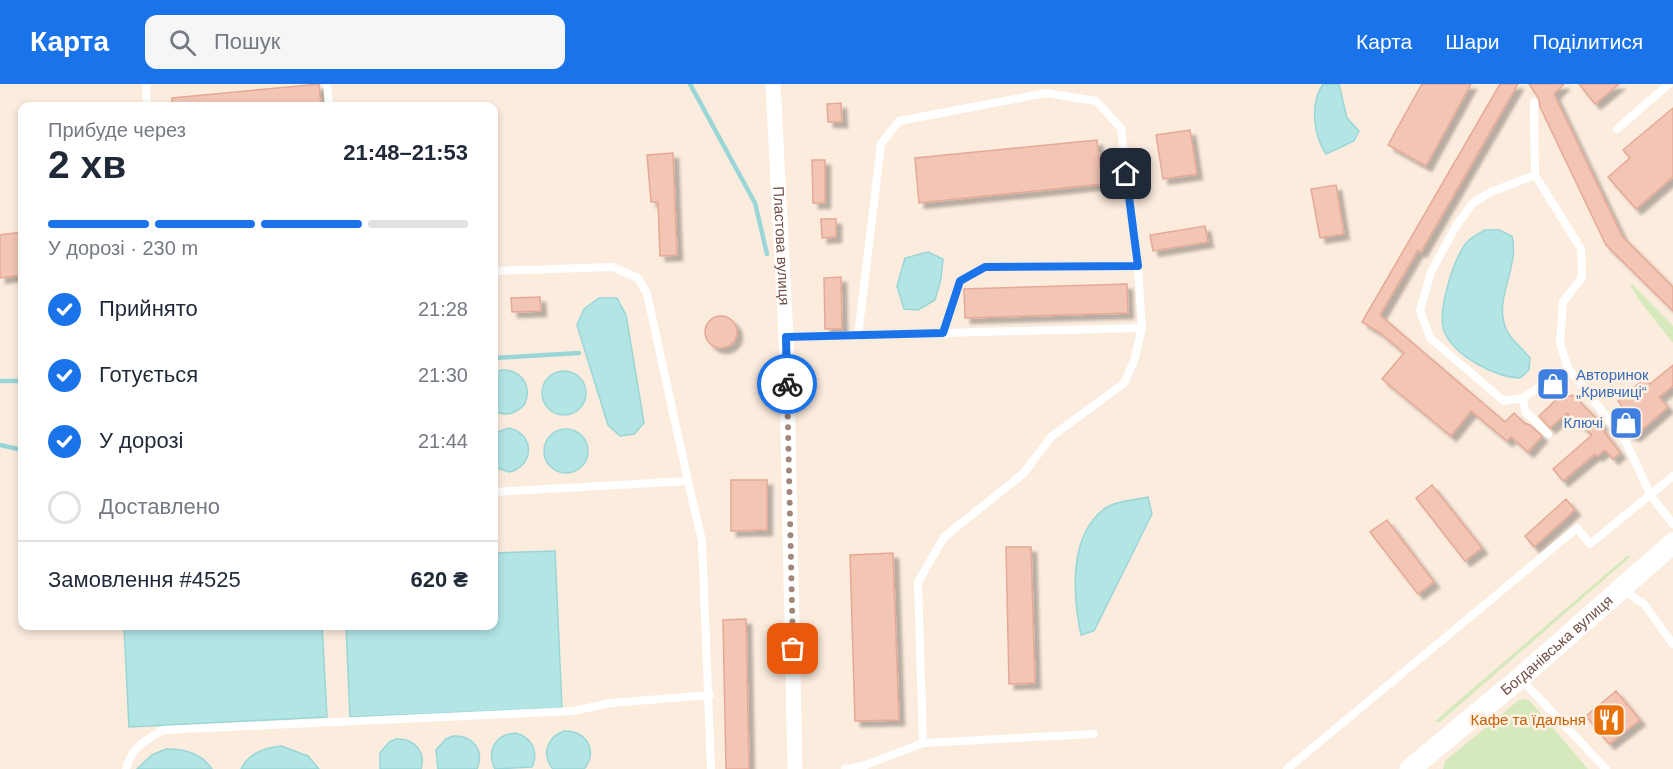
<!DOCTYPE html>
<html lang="uk">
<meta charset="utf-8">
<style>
:root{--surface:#fff;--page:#f6f6f7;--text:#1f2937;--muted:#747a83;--line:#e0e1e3;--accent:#1a73e8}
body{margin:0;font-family:Arial,sans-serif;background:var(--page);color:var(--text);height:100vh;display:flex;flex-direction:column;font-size:22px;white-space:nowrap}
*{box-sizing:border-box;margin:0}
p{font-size:20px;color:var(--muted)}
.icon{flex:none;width:33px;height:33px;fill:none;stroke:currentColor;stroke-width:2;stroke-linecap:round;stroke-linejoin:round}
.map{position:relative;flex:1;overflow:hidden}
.sheet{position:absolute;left:18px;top:18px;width:480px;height:528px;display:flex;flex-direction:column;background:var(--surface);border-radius:12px;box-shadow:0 3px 9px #0003}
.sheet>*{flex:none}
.pin{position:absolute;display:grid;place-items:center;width:51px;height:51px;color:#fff;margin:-26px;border-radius:12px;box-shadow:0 3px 9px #0006}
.courier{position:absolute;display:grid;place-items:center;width:60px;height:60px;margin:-30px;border:4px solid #1a73e8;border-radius:50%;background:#fff;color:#222;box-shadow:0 2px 8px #0007}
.summary em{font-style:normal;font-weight:600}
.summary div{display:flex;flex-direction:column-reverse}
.summary{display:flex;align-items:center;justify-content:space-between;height:102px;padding:0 30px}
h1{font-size:39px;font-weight:600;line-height:45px}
.bar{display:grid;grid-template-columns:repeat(4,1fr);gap:9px 6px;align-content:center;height:72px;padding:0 30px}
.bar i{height:8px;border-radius:4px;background:var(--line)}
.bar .current{background:var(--accent)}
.bar p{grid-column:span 4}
.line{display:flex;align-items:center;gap:15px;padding:0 30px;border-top:2px solid var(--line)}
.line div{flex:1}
ol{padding:0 30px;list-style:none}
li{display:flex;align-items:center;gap:18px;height:66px}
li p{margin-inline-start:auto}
li .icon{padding:6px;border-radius:50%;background:var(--accent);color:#fff;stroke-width:4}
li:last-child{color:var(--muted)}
li i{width:33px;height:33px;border:3px solid var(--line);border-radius:50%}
header{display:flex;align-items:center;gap:36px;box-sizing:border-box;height:84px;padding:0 30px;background:var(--accent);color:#fff}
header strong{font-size:28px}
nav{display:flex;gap:33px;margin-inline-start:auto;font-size:21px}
.search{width:420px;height:54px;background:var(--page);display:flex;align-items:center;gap:15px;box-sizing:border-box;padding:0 21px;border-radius:12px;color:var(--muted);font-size:22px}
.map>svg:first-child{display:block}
.green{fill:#d5e9bd}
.water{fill:#b3e5e5;stroke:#99d6d7;stroke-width:1.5}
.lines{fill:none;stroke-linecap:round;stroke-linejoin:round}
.stream{stroke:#99d6d7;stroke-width:4.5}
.building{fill:#f2c5b5;stroke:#e5a995;stroke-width:1.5;filter:url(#shadow)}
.lane{stroke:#fff;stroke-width:8}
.street{stroke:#fff;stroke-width:15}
.secondary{stroke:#fff;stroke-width:21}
.done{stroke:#a2877b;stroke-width:6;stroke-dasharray:0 10.8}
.route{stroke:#1a73e8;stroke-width:8}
.labels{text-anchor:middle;stroke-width:5;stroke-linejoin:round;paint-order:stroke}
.street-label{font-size:15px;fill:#725046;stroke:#fff1e4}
.shop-label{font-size:15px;fill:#366cbe;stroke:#fff1e4;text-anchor:start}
.food-label{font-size:15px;fill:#c56008;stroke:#fff1e4;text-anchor:end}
</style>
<header>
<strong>Карта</strong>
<div class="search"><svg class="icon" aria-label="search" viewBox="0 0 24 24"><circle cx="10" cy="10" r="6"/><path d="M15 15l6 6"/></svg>Пошук</div>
<nav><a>Карта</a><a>Шари</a><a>Поділитися</a></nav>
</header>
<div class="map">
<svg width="1673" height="685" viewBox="0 0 1673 685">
<defs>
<filter id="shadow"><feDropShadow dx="5.5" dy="5.5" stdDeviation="1.5" flood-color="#0004"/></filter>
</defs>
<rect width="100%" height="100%" fill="#fcecde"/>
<path class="green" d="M1632 200 1673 242V259L1639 216 1630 201Z
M1628 471 1630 473 1440 638H1434Z
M1525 615 1531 618 1588 685H1443L1445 677 1519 616Z"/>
<path class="water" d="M1323 0H1339L1347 34 1359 47 1354 57 1326 70C1313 51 1310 19 1323 0Z
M1485 146H1499L1512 152C1520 184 1493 214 1506 245 1510 255 1523 265 1530 274L1529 286 1520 294C1495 293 1454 272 1444 247 1437 227 1454 171 1469 156 1474 152 1480 149 1485 146Z
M928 168 943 175 941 195 935 216 918 226 904 225 897 202 905 174Z
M599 214H617L626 231 644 339 634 350 620 352 608 341 577 241 584 225Z
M501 286C521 285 532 301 525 320 516 330 506 333 494 327V289Z
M542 309a22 22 0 1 1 44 0a22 22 0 1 1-44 0Z
M509 344C535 350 535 382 509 388L494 383V349Z
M544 367a22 22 0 1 1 44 0a22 22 0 1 1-44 0Z
M1148 413 1152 430 1094 547 1081 551C1073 512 1068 453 1104 425 1114 417 1136 416 1148 413Z
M555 467 562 624 350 633 346 542H494V469Z
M124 542H322L327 633 129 643Z
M564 647C586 646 599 667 584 685H553C541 671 547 653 564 647Z
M516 649C532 654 539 667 532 683L495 685C486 667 495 650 516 649Z
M453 652C472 651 485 666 477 685H438L436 666 446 655Z
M396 655C414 654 426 667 421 685H380V669L389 658Z
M281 662 308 672 319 685H241C249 669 264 664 281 662Z
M166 665C185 665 201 669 212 685H137L152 671Z"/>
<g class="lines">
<path class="stream" d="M690 0 755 119 767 170
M494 274 579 269
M0 297H22
M0 361 22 366"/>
</g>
<path class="building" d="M319 0 321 22H172V14Z
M1422 0H1471L1426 82 1388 61Z
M1500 0H1518L1421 168 1418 166 1380 231 1505 338 1514 329 1524 339 1530 341 1542 352 1528 368 1511 353 1507 357 1471 327 1451 352 1382 295 1404 269 1379 248 1362 238Z
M1529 0H1564L1554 10 1622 152 1673 203V227L1606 161 1540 23 1539 15Z
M1579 0H1619L1595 20Z
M841 19 842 38H828L827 20Z
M1673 24V93L1636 125 1608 93 1630 74 1623 66Z
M1190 46 1197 90 1163 95 1156 51Z
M1097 56 1102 100 919 119 915 74Z
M673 69 677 171 660 172 658 118H651L647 71Z
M812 76H825V119H813Z
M1336 101 1344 150 1320 154 1311 105Z
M821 135H836V153L822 154Z
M1205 142 1208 158 1153 167 1150 151Z
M22 148V191L0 194V151Z
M841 193 842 245H825L824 194Z
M1127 200 1128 229 965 234 964 205Z
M540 213 541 227 512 228 511 214Z
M705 248a16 16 0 1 1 32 0a16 16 0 1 1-32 0Z
M1673 281V302L1659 313 1668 323 1635 352 1627 349 1614 332 1623 324 1618 317 1645 294 1650 300Z
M1573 311 1603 341 1597 338 1620 369 1613 375 1605 366 1597 372 1595 370 1563 397 1553 385 1592 351 1567 329 1550 344 1539 332 1556 316Z
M731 396H767V446L731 447Z
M1432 401 1482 464 1465 477 1416 414Z
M1566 415 1575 426 1534 463 1525 452Z
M1387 436 1434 498 1418 510 1370 448Z
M1006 463H1031L1035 599 1009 600Z
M893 469 899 636 855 637 850 471Z
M746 535 749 685H726L723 536Z
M1616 607 1640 636 1609 660 1586 632Z"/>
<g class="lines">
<path class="lane" d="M146 0 147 22
M327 0 329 22
M1534 18 1535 91 1581 165 1582 193 1563 218 1560 259 1568 284 1626 358 1651 412 1673 440
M1617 45 1669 0
M1535 91 1491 108 1473 119 1456 142 1431 188 1420 226 1430 254 1504 317 1523 314 1568 284
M494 187 613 183 638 194 647 210 688 397 494 408
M943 249 1142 244
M858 252 881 60 899 37 1046 9 1096 17 1121 44 1138 182
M786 253 943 249 960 197 985 183 1138 182 1142 244 1134 277 1124 299 1051 353 1023 390 944 453 918 498 923 659 863 682 845 685
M1523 314 1525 327 1548 350
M688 397 702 457 711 685
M1624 507 1644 520 1673 560
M1521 595 1606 685
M923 659 1094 650
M126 685C131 664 146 656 163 646L573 627 611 619 710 611
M1287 685 1577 444 1590 460 1673 392"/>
<path class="street" id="s1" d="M773 0 786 253 795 685"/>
<path class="secondary" id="s2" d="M1410 685 1520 594 1673 459"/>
</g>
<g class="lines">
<path class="done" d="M787 300 793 565"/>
<path class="route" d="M787 300 786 253 943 249 960 197 985 183 1138 182 1126 90"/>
</g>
<defs>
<g id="shop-square" transform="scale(1.725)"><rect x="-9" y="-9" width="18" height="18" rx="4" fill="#3f7fe0" stroke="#fff1e4"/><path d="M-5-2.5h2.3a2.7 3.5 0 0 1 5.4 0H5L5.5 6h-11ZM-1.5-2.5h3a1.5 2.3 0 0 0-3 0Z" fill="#fff"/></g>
<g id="restaurant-square" transform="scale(1.725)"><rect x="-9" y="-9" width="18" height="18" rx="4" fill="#e8710a" stroke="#fff1e4"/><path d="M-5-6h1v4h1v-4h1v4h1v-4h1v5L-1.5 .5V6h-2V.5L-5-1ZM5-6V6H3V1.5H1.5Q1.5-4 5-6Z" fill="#fff"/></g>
</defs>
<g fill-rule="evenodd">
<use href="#shop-square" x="1553" y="300"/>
<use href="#shop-square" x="1626" y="339"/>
<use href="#restaurant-square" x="1609" y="636"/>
</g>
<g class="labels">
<g class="street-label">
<text dy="5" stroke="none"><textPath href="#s1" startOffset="162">Пластова вулиця</textPath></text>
<text dy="5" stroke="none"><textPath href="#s2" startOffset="192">Богданівська вулиця</textPath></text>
</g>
<g class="shop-label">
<text x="1576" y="296">Авторинок<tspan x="1576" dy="17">„Кривчиці“</tspan></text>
<text x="1603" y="344" text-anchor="end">Ключі</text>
</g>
<g class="food-label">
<text x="1586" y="641">Кафе та їдальня</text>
</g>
</g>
</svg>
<div class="pin" style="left:793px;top:565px;background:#ea580c"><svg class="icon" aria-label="bag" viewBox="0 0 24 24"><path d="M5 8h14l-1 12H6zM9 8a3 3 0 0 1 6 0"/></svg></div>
<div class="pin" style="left:1126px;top:90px;background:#1f2937"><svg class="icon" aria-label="home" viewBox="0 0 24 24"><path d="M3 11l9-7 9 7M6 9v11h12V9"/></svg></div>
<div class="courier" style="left:787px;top:300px"><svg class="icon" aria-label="bike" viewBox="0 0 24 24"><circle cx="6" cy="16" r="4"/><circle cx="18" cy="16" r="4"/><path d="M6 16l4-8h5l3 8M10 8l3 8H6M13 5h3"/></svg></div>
<section class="sheet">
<div class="summary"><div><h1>2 хв</h1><p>Прибуде через</p></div><em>21:48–21:53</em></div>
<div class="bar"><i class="current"></i><i class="current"></i><i class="current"></i><i></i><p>У дорозі · 230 m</p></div>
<ol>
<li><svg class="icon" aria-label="check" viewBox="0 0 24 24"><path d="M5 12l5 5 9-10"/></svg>Прийнято<p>21:28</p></li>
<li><svg class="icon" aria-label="check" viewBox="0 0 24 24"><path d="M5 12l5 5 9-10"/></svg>Готується<p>21:30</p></li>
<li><svg class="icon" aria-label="check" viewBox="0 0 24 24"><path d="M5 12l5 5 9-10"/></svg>У дорозі<p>21:44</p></li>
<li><i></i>Доставлено</li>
</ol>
<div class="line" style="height:78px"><div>Замовлення #4525</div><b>620 ₴</b></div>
</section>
</div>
